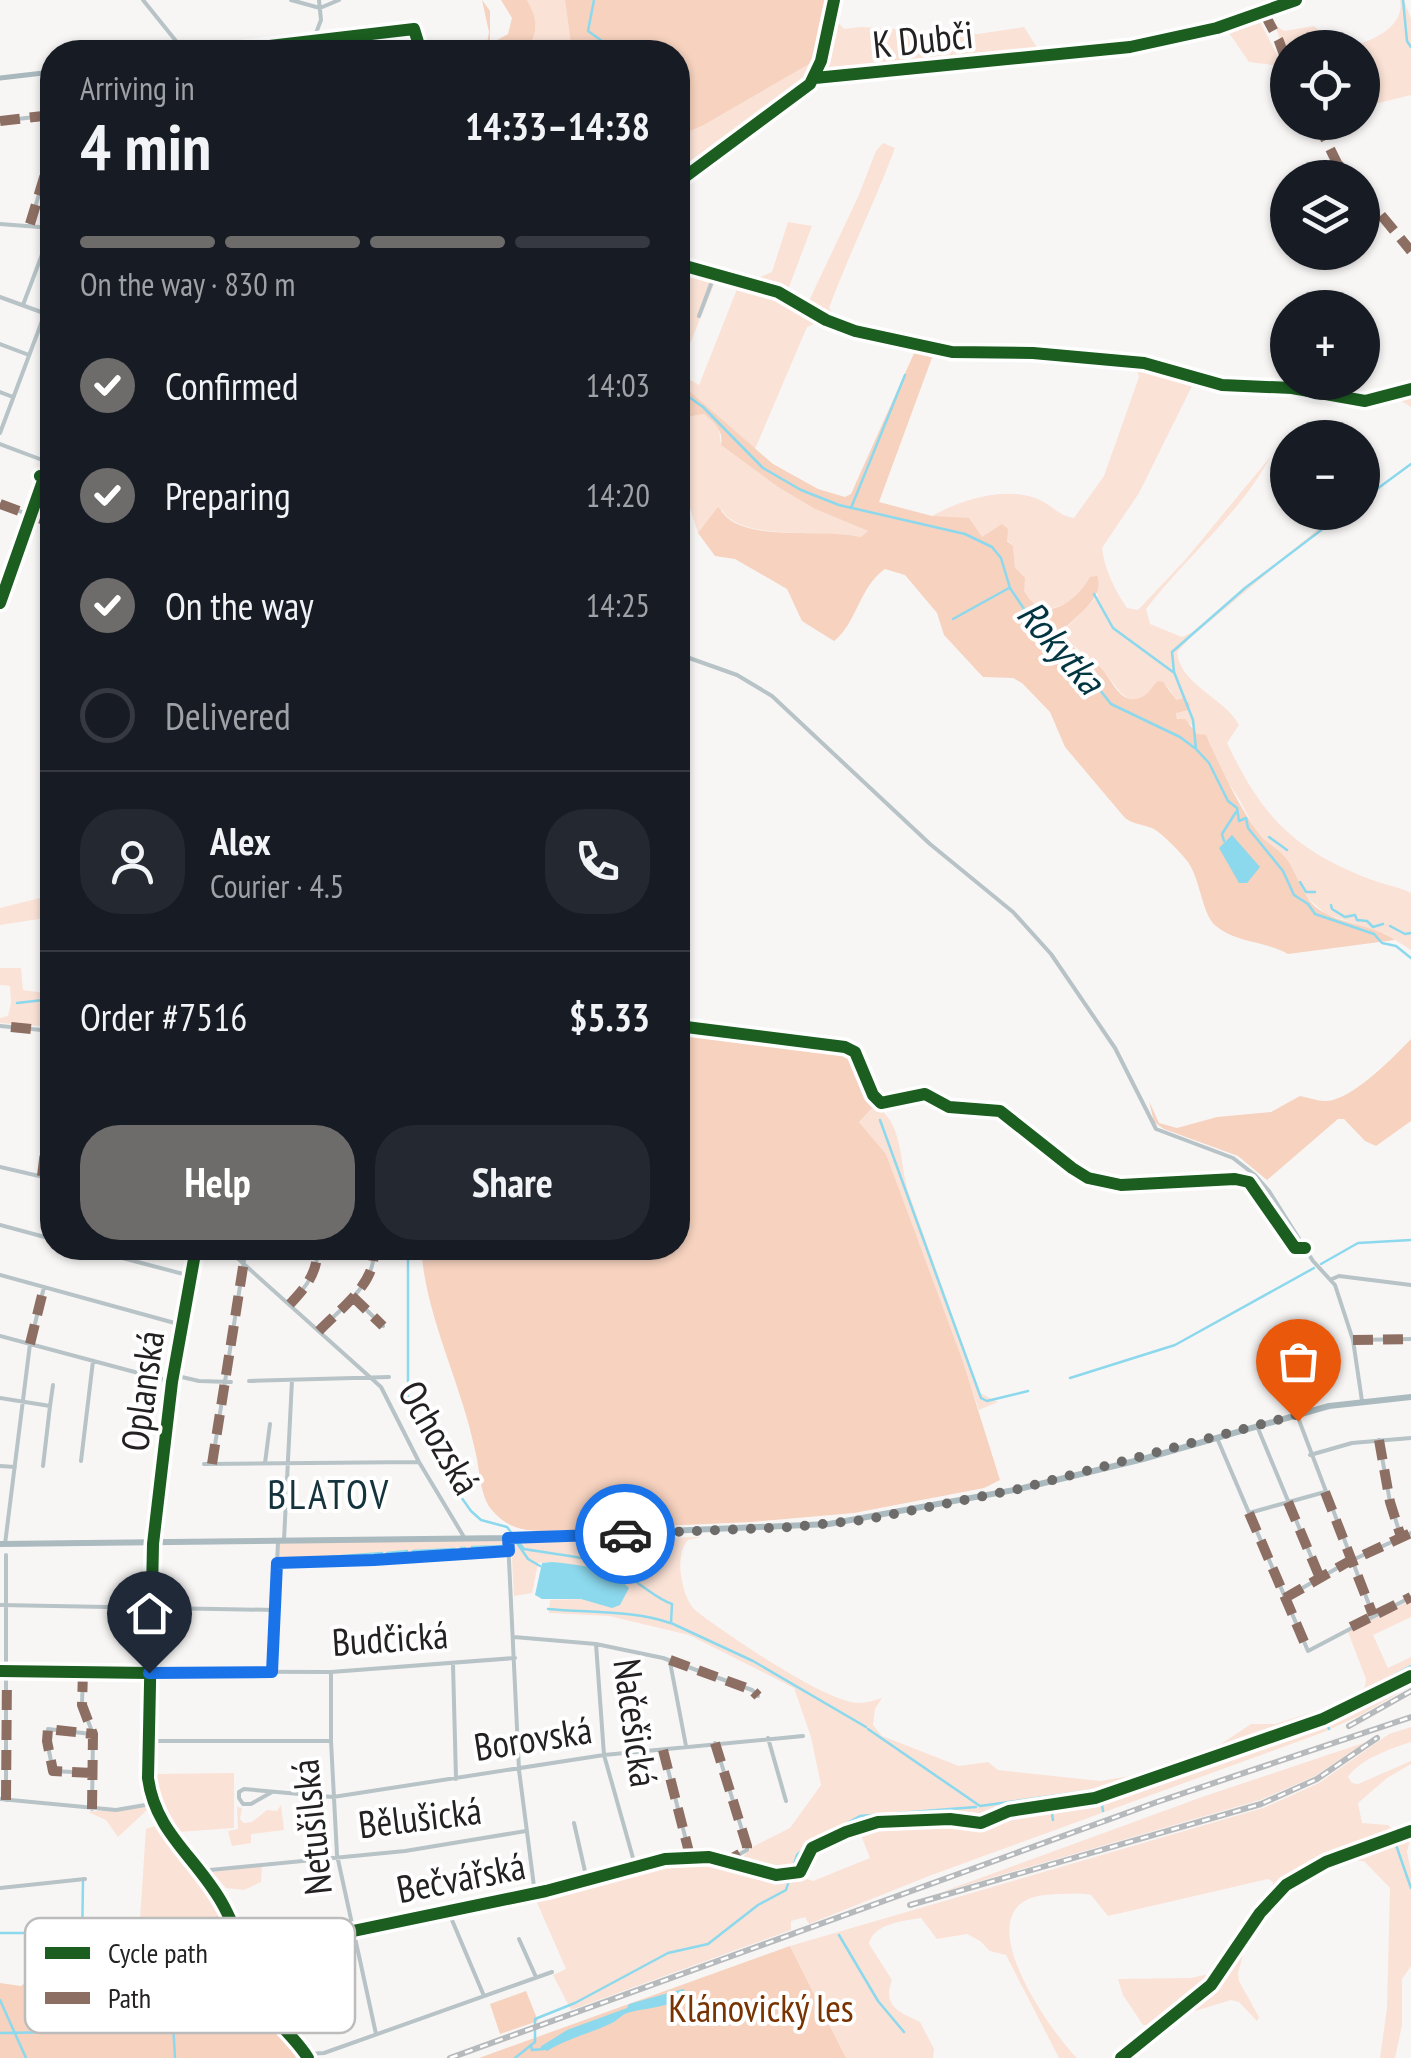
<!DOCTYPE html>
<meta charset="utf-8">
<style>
:root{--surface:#171b24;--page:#242831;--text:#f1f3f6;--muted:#9ea1a6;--line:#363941;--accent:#6e6c6b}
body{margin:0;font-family:"PT Sans Narrow",sans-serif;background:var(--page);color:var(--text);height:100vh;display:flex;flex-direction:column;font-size:38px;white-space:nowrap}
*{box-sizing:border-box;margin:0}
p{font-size:32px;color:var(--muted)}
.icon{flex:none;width:55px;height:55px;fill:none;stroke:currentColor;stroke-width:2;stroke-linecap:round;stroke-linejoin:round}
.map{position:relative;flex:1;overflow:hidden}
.details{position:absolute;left:40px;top:40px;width:650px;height:1220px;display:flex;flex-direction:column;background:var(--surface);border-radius:40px;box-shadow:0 2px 8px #0004}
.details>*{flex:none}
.tools{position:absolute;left:1270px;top:30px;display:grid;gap:20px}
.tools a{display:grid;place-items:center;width:110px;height:110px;border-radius:50%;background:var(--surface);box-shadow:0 2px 8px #0004;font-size:50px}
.pin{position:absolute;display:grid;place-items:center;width:85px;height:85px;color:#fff;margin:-102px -42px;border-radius:50% 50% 50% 0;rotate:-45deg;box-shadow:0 0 10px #0007}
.pin .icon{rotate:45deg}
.courier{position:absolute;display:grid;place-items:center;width:100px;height:100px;margin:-50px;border:8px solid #1a73e8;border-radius:50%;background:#fff;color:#222;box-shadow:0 2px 12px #0007}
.head em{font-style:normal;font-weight:700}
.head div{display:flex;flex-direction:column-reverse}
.head{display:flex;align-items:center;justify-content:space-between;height:170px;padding:0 40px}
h1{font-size:65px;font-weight:700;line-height:75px}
.bar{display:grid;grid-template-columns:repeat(4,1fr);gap:15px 10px;align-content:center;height:120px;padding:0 40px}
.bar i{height:12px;border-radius:8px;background:var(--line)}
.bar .active{background:var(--accent)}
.bar p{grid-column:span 4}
.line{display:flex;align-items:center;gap:25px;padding:0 40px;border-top:2px solid var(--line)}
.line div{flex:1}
.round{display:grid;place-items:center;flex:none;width:105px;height:105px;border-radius:40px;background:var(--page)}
ol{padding:0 40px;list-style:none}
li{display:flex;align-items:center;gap:30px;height:110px}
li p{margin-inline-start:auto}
li .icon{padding:10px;border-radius:50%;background:var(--accent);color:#fff;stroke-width:4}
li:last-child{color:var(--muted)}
li i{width:55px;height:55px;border:5px solid var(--line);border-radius:50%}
.primary-button{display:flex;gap:20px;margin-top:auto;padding:20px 40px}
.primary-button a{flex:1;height:115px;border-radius:40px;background:var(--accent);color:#fff;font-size:40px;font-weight:700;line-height:115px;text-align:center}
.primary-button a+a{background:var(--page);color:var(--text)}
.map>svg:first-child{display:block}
.green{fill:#fae2d6}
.forest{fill:#f6d2bf}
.water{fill:#8cd8ed}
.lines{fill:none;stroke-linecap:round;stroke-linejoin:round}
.stream{stroke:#8cd8ed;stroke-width:2.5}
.street{stroke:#b7c3c6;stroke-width:4}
.secondary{stroke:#a8b8bd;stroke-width:5}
.primary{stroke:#aababe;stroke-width:6}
.rail-casing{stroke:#b7babc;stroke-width:6}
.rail{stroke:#fff;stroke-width:2.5;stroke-dasharray:8;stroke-linecap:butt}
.quiet{stroke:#8d6e63;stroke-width:10;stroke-dasharray:20 10;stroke-linecap:butt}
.cycleway-casing{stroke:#fff;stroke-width:19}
.cycleway{stroke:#1b5e20;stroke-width:12}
.done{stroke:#6e6c6b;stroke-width:10;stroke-dasharray:0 18}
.route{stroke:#1a73e8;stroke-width:12}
.labels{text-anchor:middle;stroke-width:8;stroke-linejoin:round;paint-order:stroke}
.street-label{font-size:38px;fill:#232121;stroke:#fff}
.park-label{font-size:38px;fill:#783300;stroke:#fff}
.water-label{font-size:40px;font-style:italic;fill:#003541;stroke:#fff}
.neighbourhood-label{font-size:40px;letter-spacing:2.5px;fill:#14333c;stroke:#fff}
.key{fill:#fff;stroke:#bdbcbc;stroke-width:2.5}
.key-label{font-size:28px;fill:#232121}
</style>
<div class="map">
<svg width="1411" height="2058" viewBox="0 0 1411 2058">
<rect width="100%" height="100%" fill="#f8f6f5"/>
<path class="green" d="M527 0H565L572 52H526C538 32 539 21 527 0Z
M1400 0H1404L1411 19V95L1363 107 1362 48 1341 47C1364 46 1406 29 1400 0Z
M835 19 844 29 861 27 978 34 1024 27 1038 49 827 74 823 71Z
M1260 22 1286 72 1273 65 1249 62 1227 30Z
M1275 25 1284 31 1314 26 1335 47 1288 48 1287 60Z
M818 59 806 81 678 177V136L702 126Z
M883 143 895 148C875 202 849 254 829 308 843 335 887 335 915 338L914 345 847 336 818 322 807 327 755 449 678 381V254L720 270 678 373 699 385 743 274 758 278 772 272 788 222 812 226 789 287 792 296 808 303 858 197 876 151Z
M1143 360 1222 382 1282 384 1336 394 1379 396 1411 386V407L1395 397C1358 406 1325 396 1287 393 1255 390 1226 389 1195 380L1139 493 1102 548C1104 568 1115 591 1127 608L1138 610 1186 559 1271 456C1239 515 1186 557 1146 609L1150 624 1182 637 1191 633 1322 526 1343 513H1349L1300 546 1191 637 1177 652C1180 685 1225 698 1239 725L1227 743C1261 814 1291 848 1367 878 1381 884 1397 886 1411 893V950L1386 934 1326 914 1305 896 1284 856 1257 833 1239 799 1218 767 1209 741 1197 734 1192 725 1178 719C1172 704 1178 690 1158 681 1131 718 1122 693 1103 670 1098 663 1088 663 1083 658 1081 656 1081 652 1079 650 1074 645 1064 640 1058 636L1098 596 1090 577C1078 598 1058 615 1034 606L1023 591 1015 568 1013 546 996 528 983 538 974 528 932 516C961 499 1008 485 1040 500 1053 506 1059 516 1074 518L1104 476 1139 377 1135 364Z
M678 414 681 418 704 414 719 428 721 445 778 487 815 509 868 531 861 537C827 529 740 542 722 510L698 533 678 470Z
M52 895V917L0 925V908Z
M0 968H21L23 990 52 994V1027L0 1023V1018L8 1016 11 1003 10 986 0 985Z
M874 1106C902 1119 900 1160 907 1188L980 1393 998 1402 979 1410 886 1154 859 1122Z
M701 1537 688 1540C674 1554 681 1596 695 1610 723 1632 826 1703 859 1703 866 1703 875 1700 882 1698L875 1709 873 1725 882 1736 959 1766 988 1762 998 1770 1100 1781 1130 1776 1221 1744 1251 1724H1275L1320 1710 1354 1697 1365 1687 1366 1679 1348 1632 1411 1600V1617L1373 1635 1388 1668 1411 1657V1686L1361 1715 1324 1732 929 1876 809 1924 805 1917 791 1921V1930L571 2010 553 1975 566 1969 535 1898C576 1885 652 1860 693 1859 717 1858 737 1869 760 1874 778 1878 796 1873 813 1881L870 1858 859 1830 814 1847 805 1867 776 1872 739 1861 752 1847 790 1828 821 1785 811 1737 794 1688 689 1635 609 1616 549 1613 550 1600 581 1599 600 1570 552 1562 538 1563 532 1593 514 1596 511 1541Z
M508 1538 509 1551 277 1563 278 1542Z
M1411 1727V1742C1390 1749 1360 1759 1348 1777L1352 1783 1358 1784 1411 1761V1764L1387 1778 1358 1803 1362 1823 1388 1825 1400 1836 1411 1835 1407 1852 1411 1872V1966L1402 1979V2025L1395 2058H1380L1387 2008 1390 1888 1364 1861H1348L1310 1876 1272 1905 1245 1948 1238 1973 1239 1981 1259 2017 1257 2021 1239 2002 1231 2000 1169 2019 1163 2024 1143 2025 1123 1995 1118 1979 1191 1978 1209 1974 1272 1891 1273 1882 1268 1879 1108 1916 1091 1895C1076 1892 1060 1894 1045 1895 961 1904 1048 2029 1077 2058H1059L1006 1955 990 1951 980 1941 967 1934 937 1939 921 1918C902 1921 873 1924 869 1944L892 1980C882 2006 899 2012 920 2022L934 2049 933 2058H846L790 1946 1263 1808 1319 1783 1389 1734Z
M1366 1742 1315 1776 1260 1800 939 1893 1202 1797Z
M234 1773V1828L178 1832 156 1800 152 1774Z
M281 1805 284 1830 251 1834V1843L232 1846 228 1831 238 1829 237 1807 242 1808 240 1819 244 1823 252 1822 267 1810 277 1811Z
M145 1806 147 1810 118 1837 106 1820 88 1812Z
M159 1825 217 1901 230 1930 207 1922 147 1961 139 1934 146 1829Z
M262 1866 261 1882 244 1890 226 1888 212 1872Z"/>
<path class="forest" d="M482 0 490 11V44L508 34 512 18 501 0H527C539 21 538 32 526 52H459L486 49 489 32Z
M565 0H830L818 59 702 126 678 136V52H572Z
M915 351 933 355 879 502 932 516 969 518 982 537 1002 524 1008 529 1007 541 1013 546 1015 568 1025 578 1024 591C1043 626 1075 603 1090 577L1097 576C1106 601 1071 617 1059 636 1070 642 1074 647 1082 656 1087 662 1096 662 1101 668 1113 680 1120 707 1142 697 1150 693 1152 686 1158 681L1163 682 1176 700 1184 698 1190 704 1188 710 1176 713 1177 719H1185L1197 734 1206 735C1220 767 1236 801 1256 830 1263 841 1276 847 1284 856 1300 875 1300 899 1323 912 1345 925 1374 925 1395 940L1288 954C1266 941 1236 943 1216 926 1202 915 1201 881 1188 862 1180 852 1165 836 1154 829 1144 824 1134 825 1125 818L1065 747 1050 712 1022 683 1013 678 983 677 944 635 937 613 905 575 885 569C859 587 857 623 834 641L802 621 787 589 735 559 715 556 698 533 718 507C723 513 727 519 735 523 766 539 825 529 861 537L868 531 815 509 778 487 721 445C724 430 714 423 704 414L681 418 678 414V381L773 464 818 489 845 497 851 494Z
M678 1026 851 1048 874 1106 859 1122 886 1154 963 1362 1000 1480 984 1488 854 1513 751 1522 546 1531C522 1531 507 1528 491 1509 479 1493 480 1468 475 1450 461 1382 426 1318 421 1248H678Z
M1411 1039V1121L1376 1146 1365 1141 1344 1119H1338L1267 1180 1238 1156 1164 1129 1154 1122 1149 1101 1159 1123 1177 1128 1217 1117 1271 1112 1300 1096C1311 1098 1321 1103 1333 1100 1358 1093 1393 1058 1411 1039Z
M224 1911 237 1954 264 2010 306 2058H0V1983L21 1986 74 1947 141 1936 147 1960Z
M790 1946 846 2058H479Z
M526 1991 538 2021 500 2034 490 2004Z"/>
<path class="water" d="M1232 835 1260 867 1247 883H1239L1219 848Z
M552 1562C580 1565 609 1567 629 1588L620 1605 612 1608 581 1599H542L535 1595 542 1563Z
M683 1989 687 1993C670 2009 647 2007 627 2013 622 2015 618 2019 614 2022 592 2033 568 2038 547 2051L540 2047 567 2030 627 2008 629 2004Z"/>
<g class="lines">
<path class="stream" d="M594 0 588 31 609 46 606 52
M1403 0 1407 41 1411 47
M678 389 703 407 763 468 801 490 839 505 965 534 992 547 1001 558 1010 588 1051 649 1085 671 1111 704 1180 737 1196 749 1209 763 1228 801 1237 808 1239 821 1246 818 1248 828 1283 871 1294 895 1308 904 1315 914 1374 934 1382 943 1396 946 1411 958
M1362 500 1411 464
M851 508 905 375
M1094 594 1113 628 1173 672
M953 619 1009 588
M1196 749 1193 720 1174 672 1172 652 1245 588 1345 512
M1269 837 1287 850
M1224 841 1222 834 1236 812
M1300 882 1306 892H1315
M1331 905 1332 909 1345 917 1355 915 1357 920 1367 921 1373 927 1383 924
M1390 926 1405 934 1411 933
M17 1003 52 999
M880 1120 981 1398 987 1401 1028 1391
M408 1248V1408L444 1473 471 1511 481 1520 507 1527 524 1549C545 1553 613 1560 628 1571 633 1574 634 1581 639 1584 650 1591 658 1599 672 1604L671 1623 753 1661 866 1727
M1321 1264 1358 1243 1411 1240
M1070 1378 1175 1345 1314 1268
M517 1543 528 1559 540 1566
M472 1547 505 1546
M461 1548H465
M413 1551 454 1549
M387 1553 407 1551
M316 1558 382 1553
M548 1609C588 1613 633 1610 670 1623
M1326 1723 1329 1729
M868 1729 980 1806 1108 1788 1330 1710 1411 1666
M1101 1799 1103 1811
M1051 1807 1053 1820
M1408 1835 1411 1834
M1395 1842 1411 1888
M1252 1931C1264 1914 1275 1895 1292 1883 1324 1860 1365 1854 1401 1838
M0 1933H25L82 1945 83 1881
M839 1935 878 2001 904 2032
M171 1987 175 2058
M0 2000 26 2058
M0 2033 63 2032
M531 2045 532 2050 544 2049
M515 2058 535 2042V2019L575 2003 668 1953 708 1944 758 1905 786 1890 797 1855 809 1844 860 1816 976 1807"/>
<path class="street" d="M143 0 176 41 189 52
M291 0 320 8 339 0
M313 41 321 20 319 0
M218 52 414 29 421 52
M0 121 52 115
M0 224 52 228
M30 224 52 151
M678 264 714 276 699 316
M0 297 52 316
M23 305 52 228
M0 344 29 355
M0 392 13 397
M0 433 45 313
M0 444 45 461
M0 504 52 523
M678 654 737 675 772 696 930 844 1013 912 1051 954 1115 1048 1156 1129 1233 1158 1255 1175 1269 1191 1313 1261 1335 1285 1353 1340 1362 1401
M0 1026 52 1031
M0 1167 52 1179
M42 1176 52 1095
M0 1225 52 1239
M84 1248 191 1276
M196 1248 172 1382 153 1544 148 1778C155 1832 196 1857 222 1903 240 1934 247 1971 265 2003 276 2024 296 2038 308 2058
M226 1248 381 1387 419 1462 464 1537
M0 1275 182 1325
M1332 1279 1339 1276 1411 1285
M352 1296 383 1326
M290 1304C307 1286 317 1273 318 1248
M319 1331C341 1308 379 1281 373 1248
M0 1336 172 1382
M1353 1340 1411 1339
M173 1375 199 1381 231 1382
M249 1381 389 1377
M0 1398 50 1406 53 1385
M1297 1415 1373 1615
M1257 1426 1320 1578
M1217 1438 1308 1651 1411 1597
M1379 1440 1390 1502 1401 1537
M1310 1455 1352 1443 1411 1438
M81 1461 93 1361
M265 1463 270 1424
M204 1464 419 1462
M212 1464 246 1248
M0 1466 15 1467
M43 1466 50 1406
M1249 1513 1325 1492
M284 1540 292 1380
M508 1540 519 1770 535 1894
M5 1544 30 1344 44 1287
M6 1555V1800
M277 1563 374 1560 509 1551
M1285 1598 1346 1563 1411 1533
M0 1605 275 1610
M514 1637 596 1644 663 1658 752 1690 758 1696
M596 1644 604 1755 635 1865
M670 1662 686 1746
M453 1664 456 1779
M0 1671 331 1672 515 1658
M83 1672 82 1705 93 1734 92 1809
M272 1672 278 1542
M331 1673V1741L337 1855 376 2034
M91 1734 48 1729 47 1741 53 1771 92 1773
M768 1738 786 1801
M148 1741H328
M715 1743 747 1846V1850L727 1861
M272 1792 251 1804H243L239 1798V1792L244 1789 333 1797 604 1755 803 1736
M0 1799 116 1810 151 1804
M574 1823 587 1880
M200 1871 405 1851 526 1831
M0 1888 85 1879
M449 1913 484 1996
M519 1939 536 1977
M242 1954 546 1891 665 1859 690 1856 663 1750
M307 2054 324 2053 552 1972"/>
<path class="secondary" d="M0 78 52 72
M815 78 1130 47 1217 28 1296 0
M678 182 810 84 821 61 834 0
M0 588 52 441"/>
<path class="primary" d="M0 1544 508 1538 829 1524 1019 1489 1143 1459 1329 1406 1411 1397"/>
<g class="rail-casing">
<path id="rail" d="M1349 1726 1411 1691
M910 1905 1261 1804 1317 1779 1377 1738
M450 2058 1157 1802 1411 1717"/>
</g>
<use href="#rail" class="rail"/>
<path class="quiet" d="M1264 13 1279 41 1288 66
M0 121 52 115
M1317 122 1337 163 1349 178
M1362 192 1411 251
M30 224 52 151
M0 504 52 523
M11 1027 52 1031
M42 1176 52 1095
M352 1296 383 1326
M290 1304C307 1286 317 1273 318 1248
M319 1331C341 1308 379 1281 373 1248
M1353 1340 1411 1339
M30 1344 44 1287
M1379 1440 1390 1502 1401 1537
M212 1464 246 1248
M1325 1492 1373 1615
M1288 1502 1320 1578
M1249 1513 1308 1651
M1285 1598 1346 1563 1411 1533
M1351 1627 1411 1597
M670 1660 752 1690 758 1696
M83 1672 82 1705 93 1734 92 1809
M715 1743 747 1846V1850L727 1861
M663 1750 690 1856
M92 1773 53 1771 47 1741 48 1729 93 1734
M6 1800 7 1671"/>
<g class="cycleway-casing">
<path id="cycleway" d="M218 52 414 29 421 52
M815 78 1130 47 1217 28 1296 0
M678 182 810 84 821 61 834 0
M678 264 778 292 826 320 855 331 952 352 1033 353 1144 363 1222 385 1292 388 1365 401 1411 389
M0 603 44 478 40 476
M678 1026 845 1047 855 1052 873 1095 881 1103 925 1094 949 1107 1000 1111 1072 1168 1088 1178 1121 1185 1235 1179 1249 1182 1295 1248H1305
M196 1248 172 1382 153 1544 148 1778C155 1832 196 1857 222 1903 240 1934 247 1971 265 2003 276 2024 296 2038 308 2058
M0 1671 149 1673
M242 1954 546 1891 665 1859 709 1857 776 1875 800 1872 812 1848 846 1832 878 1822 950 1819 981 1823 1009 1811 1095 1798 1323 1719 1411 1676
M1121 2058 1211 1985 1260 1913 1286 1885 1326 1862 1411 1831"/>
</g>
<use href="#cycleway" class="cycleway"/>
</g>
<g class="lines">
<path class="done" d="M625 1534 793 1527 864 1520 1019 1489 1296 1415 1298 1421"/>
<path class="route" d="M149 1673 272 1672 277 1563 374 1560 509 1551 508 1538 625 1534"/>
</g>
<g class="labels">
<g class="street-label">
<text transform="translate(923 40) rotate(-6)" y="13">K Dubči</text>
<text transform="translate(143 1391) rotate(-82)" y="13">Oplanská</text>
<text transform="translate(439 1438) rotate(60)" y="13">Ochozská</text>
<text transform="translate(390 1639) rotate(-4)" y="13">Budčická</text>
<text transform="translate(635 1723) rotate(82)" y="13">Načešická</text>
<text transform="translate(533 1739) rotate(-9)" y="13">Borovská</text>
<text transform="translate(420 1818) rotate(-7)" y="13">Bělušická</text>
<text transform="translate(312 1827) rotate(-96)" y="13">Netušilská</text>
<text transform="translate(461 1878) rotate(-11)" y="13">Bečvářská</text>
</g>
<g class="park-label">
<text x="761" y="2022">Klánovický les</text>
</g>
<g class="water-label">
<text transform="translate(1061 647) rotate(49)" y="14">Rokytka</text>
</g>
<g class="neighbourhood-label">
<text x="329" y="1509">BLATOV</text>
</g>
</g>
<rect x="25" y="1918" width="330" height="115" rx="15" class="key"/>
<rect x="45" y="1947" width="45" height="12" fill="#1b5e20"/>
<rect x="45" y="1992" width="45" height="12" fill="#8d6e63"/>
<g class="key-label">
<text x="108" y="1963">Cycle path</text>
<text x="108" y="2008">Path</text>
</g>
</svg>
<div class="tools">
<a><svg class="icon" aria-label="locate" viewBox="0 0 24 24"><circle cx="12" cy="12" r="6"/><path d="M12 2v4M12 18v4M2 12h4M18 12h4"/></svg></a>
<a><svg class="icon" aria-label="layers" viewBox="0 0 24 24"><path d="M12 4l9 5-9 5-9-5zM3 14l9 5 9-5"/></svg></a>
<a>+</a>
<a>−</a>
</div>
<div class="pin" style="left:1298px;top:1421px;background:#ea580c"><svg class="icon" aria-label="bag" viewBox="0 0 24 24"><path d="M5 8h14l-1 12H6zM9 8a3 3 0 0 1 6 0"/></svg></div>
<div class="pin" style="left:149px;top:1673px;background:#1f2937"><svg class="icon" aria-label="home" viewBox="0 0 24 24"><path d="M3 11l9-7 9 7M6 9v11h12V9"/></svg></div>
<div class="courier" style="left:625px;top:1534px"><svg class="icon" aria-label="car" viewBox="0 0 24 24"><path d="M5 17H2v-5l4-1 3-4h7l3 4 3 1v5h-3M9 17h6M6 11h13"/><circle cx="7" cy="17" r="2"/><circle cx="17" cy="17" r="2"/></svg></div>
<section class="details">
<div class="head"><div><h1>4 min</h1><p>Arriving in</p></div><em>14:33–14:38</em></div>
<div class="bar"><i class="active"></i><i class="active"></i><i class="active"></i><i></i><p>On the way · 830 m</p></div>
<ol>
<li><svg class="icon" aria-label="check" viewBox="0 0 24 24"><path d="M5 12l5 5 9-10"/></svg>Confirmed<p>14:03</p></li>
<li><svg class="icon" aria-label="check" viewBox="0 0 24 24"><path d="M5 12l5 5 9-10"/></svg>Preparing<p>14:20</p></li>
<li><svg class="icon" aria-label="check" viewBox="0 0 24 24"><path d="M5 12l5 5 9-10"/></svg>On the way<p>14:25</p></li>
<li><i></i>Delivered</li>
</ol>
<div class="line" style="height:180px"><a class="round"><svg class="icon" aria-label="person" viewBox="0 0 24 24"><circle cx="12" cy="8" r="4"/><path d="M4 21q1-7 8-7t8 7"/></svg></a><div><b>Alex</b><p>Courier · 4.5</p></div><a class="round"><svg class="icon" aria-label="phone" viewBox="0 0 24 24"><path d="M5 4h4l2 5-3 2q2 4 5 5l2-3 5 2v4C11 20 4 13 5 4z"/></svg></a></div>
<div class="line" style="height:130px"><div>Order #7516</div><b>$5.33</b></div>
<div class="primary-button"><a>Help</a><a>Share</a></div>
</section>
</div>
